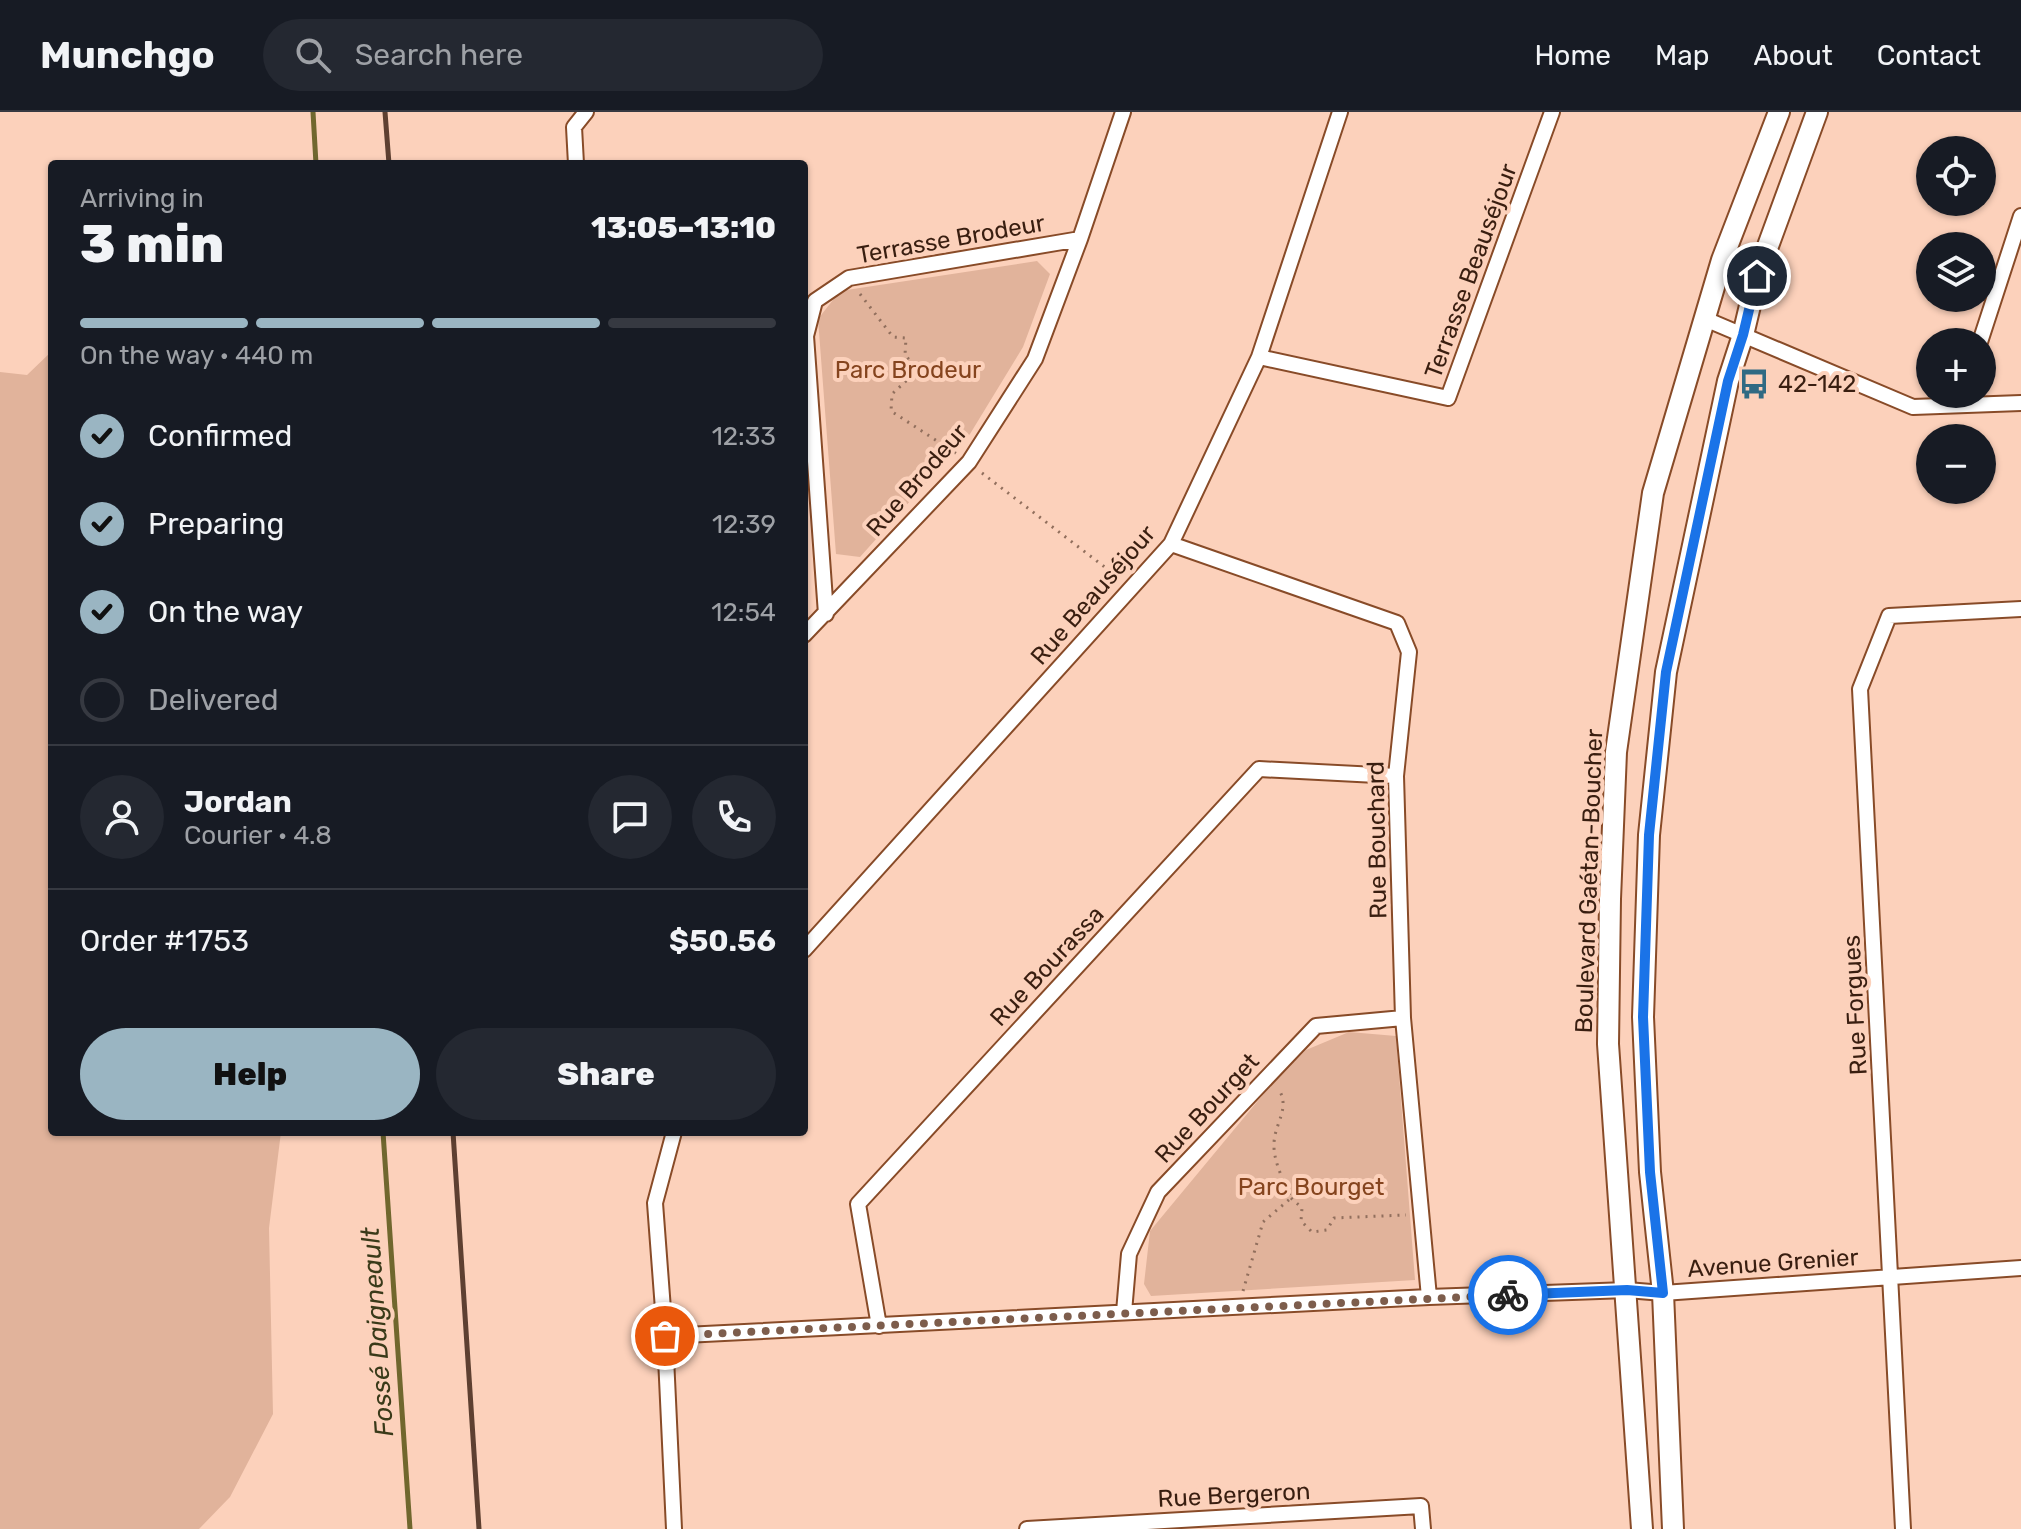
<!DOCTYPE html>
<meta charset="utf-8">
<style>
:root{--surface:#171b24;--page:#242831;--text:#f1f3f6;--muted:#9ea1a6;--line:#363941;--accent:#9ab5c2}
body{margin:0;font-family:Rubik,sans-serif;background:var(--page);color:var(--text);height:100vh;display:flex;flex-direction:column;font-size:30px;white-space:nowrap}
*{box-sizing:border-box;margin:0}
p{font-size:26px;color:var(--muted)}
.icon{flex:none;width:44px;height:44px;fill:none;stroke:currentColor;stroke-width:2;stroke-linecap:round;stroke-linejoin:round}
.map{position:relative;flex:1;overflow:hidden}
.sheet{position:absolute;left:48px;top:48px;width:760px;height:976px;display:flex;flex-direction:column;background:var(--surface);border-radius:8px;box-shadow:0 2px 6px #0004}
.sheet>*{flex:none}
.tools{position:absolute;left:1916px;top:24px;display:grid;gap:16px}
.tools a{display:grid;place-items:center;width:80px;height:80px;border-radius:50%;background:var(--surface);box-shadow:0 2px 6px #0004;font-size:40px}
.pin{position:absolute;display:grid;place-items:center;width:68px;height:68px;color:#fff;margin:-34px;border:4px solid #fff;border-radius:50%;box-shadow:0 2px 8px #0007}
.courier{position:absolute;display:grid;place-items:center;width:80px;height:80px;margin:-40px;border:6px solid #1a73e8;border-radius:50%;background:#fff;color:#222;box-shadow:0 2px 10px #0007}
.head em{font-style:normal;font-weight:800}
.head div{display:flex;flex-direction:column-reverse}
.head{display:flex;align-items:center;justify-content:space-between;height:136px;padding:0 32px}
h1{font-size:52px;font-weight:800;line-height:60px}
.bar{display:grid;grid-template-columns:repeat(4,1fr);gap:12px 8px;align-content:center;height:96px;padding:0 32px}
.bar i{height:10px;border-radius:6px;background:var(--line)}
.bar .current{background:var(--accent)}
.bar p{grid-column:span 4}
.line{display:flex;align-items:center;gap:20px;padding:0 32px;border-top:2px solid var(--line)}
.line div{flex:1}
.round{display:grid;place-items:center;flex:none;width:84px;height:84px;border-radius:42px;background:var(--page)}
ol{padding:0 32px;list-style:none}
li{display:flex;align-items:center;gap:24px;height:88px}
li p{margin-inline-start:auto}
li .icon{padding:8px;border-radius:50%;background:var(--accent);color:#111;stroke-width:4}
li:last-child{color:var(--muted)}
li i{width:44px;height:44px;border:4px solid var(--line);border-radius:50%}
.action{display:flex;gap:16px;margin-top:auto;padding:16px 32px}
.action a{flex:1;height:92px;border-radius:48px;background:var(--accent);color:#111;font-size:32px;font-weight:800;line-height:92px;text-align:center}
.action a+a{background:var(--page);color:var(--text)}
header{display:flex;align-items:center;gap:48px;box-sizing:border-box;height:112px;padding:0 40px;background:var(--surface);border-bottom:2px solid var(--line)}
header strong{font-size:38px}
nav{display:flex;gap:44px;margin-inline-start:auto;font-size:28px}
.search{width:560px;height:72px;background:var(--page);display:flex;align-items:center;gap:20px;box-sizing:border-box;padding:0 28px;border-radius:44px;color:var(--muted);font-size:30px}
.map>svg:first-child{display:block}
.green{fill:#e1b39b}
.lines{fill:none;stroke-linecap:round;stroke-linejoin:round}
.stream{stroke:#70672e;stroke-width:5}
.street-casing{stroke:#884b28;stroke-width:18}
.secondary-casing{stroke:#884b28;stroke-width:24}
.path{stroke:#916f5d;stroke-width:3;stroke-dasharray:2 6;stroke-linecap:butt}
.street{stroke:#fff;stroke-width:14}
.secondary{stroke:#fff;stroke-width:20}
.rail{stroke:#5e4031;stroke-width:5}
.done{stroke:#7d5d4c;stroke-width:8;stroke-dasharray:0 14.4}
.route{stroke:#1a73e8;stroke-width:10}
.labels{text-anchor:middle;stroke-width:8;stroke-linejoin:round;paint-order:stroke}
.street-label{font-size:24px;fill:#391e10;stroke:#fcd1bb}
.park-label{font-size:24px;fill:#85441e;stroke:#fcd1bb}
.poi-label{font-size:24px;fill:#391e10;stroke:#fcd1bb;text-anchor:start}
.water-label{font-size:26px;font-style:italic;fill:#3a3a19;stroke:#fcd1bb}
</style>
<header>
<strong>Munchgo</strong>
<div class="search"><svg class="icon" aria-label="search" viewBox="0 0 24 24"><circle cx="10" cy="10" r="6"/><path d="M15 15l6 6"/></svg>Search here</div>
<nav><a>Home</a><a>Map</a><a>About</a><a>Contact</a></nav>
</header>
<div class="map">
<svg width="2021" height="1417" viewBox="0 0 2021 1417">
<rect width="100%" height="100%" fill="#fcd1bb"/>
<path class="green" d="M1037 149 1050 162 1023 235 970 322 860 445 836 442 818 207 840 179Z
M52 239V1020H281L269 1116 273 1302 230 1385 199 1417H0V260L27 263Z
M1349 920 1396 924 1415 1168 1151 1184 1144 1172 1150 1119 1266 979 1306 938Z"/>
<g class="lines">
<path class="stream" d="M313 0 316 52
M383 1020 410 1417"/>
<g class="street-casing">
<path id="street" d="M576 52 574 15 586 0
M1705 207 1913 295 2021 291
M1980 230 2021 104
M1259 245 1448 286 1552 0
M1171 432 1397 511 1409 540 1396 664 1403 906 1429 1185
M826 502 806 224 815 189 849 166 1080 127
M804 523 969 350 1035 247 1080 127 1123 0
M804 838 1171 432 1259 245 1340 0
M1124 1200 1129 1142 1158 1080 1316 914 1403 906
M879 1214 858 1092 1259 657 1396 664
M665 1224 1429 1185 1627 1178 1663 1181 2021 1156
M674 1417 665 1224 655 1091 674 1020
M1027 1417 1421 1394 1423 1417
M1903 1417 1860 577 1889 504 2021 497"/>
</g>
<g class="secondary-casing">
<path id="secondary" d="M1642 1417 1608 932 1610 787 1616 640 1653 381 1722 148 1779 0
M1673 1417 1663 1181 1650 1060 1643 905 1649 723 1666 560 1728 269 1743 223 1757 164 1817 0"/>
</g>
<path class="path" d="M860 182 893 225 906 226 905 243 918 258 892 282 891 299 957 342
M982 361 1119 466
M1291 1086 1302 1096 1301 1109 1312 1120 1327 1118 1334 1106 1406 1103
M1243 1179 1263 1110 1291 1086C1284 1070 1273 1049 1274 1031 1275 1010 1291 996 1278 976"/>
<use href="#street" class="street"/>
<use href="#secondary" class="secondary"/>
<path class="rail" d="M385 0 389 52
M453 1020 479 1417"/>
</g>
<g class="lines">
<path class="done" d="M665 1224 1508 1183"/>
<path class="route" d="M1508 1183 1627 1178 1663 1181 1650 1060 1643 905 1649 723 1666 560 1728 269 1743 223 1757 164"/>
</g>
<defs>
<g id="bus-bare" transform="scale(2.4)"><path d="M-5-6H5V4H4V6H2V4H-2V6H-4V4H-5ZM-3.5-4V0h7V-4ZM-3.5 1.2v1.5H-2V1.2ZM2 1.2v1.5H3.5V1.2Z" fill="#306a83" stroke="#fcd1bb" stroke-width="2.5" paint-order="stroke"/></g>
</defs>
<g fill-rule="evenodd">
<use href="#bus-bare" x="1754" y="272"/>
</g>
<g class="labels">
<g class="street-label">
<text transform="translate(951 127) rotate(-10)" y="8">Terrasse Brodeur</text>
<text transform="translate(1471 159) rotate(-70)" y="8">Terrasse Beauséjour</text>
<text transform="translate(917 368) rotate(-49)" y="8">Rue Brodeur</text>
<text transform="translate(1093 483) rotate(-49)" y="8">Rue Beauséjour</text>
<text transform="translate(1377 728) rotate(-91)" y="8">Rue Bouchard</text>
<text transform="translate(1589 769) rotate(-88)" y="8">Boulevard Gaétan-Boucher</text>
<text transform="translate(1047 854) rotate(-47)" y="8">Rue Bourassa</text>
<text transform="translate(1855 893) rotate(-93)" y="8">Rue Forgues</text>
<text transform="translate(1207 996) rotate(-47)" y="8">Rue Bourget</text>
<text transform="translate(1773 1151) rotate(-4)" y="8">Avenue Grenier</text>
<text transform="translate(1234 1383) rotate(-3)" y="8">Rue Bergeron</text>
</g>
<g class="park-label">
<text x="908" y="266">Parc Brodeur</text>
<text x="1311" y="1083">Parc Bourget</text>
</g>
<g class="poi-label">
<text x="1778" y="280">42-142</text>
</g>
<g class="water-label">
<text transform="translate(377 1220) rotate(-94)" y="9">Fossé Daigneault</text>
</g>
</g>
</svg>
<div class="tools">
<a><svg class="icon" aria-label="locate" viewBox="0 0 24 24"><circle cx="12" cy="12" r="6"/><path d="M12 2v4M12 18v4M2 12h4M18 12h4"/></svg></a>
<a><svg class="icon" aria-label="layers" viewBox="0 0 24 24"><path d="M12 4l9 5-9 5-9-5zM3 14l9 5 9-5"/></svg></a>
<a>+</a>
<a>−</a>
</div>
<div class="pin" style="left:665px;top:1224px;background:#ea580c"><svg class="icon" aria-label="bag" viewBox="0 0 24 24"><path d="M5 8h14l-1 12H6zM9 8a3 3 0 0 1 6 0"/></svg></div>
<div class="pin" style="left:1757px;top:164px;background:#1f2937"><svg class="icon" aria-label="home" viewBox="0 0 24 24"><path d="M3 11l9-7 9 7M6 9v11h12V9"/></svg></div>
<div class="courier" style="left:1508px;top:1183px"><svg class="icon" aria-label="bike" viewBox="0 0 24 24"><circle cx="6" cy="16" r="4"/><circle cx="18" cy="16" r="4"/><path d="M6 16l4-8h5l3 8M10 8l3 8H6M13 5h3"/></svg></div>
<section class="sheet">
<div class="head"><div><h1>3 min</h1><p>Arriving in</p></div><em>13:05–13:10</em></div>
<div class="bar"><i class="current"></i><i class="current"></i><i class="current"></i><i></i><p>On the way · 440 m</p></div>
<ol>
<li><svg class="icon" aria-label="check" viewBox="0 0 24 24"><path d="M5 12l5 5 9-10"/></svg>Confirmed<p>12:33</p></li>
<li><svg class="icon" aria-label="check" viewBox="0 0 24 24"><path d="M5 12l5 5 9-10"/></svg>Preparing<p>12:39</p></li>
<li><svg class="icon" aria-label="check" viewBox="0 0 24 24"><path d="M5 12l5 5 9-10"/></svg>On the way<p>12:54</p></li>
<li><i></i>Delivered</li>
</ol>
<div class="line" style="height:144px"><a class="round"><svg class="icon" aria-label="person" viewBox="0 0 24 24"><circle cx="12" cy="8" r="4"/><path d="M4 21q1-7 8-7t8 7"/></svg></a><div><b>Jordan</b><p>Courier · 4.8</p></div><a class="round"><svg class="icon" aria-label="chat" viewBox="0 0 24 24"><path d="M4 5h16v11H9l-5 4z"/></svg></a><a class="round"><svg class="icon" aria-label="phone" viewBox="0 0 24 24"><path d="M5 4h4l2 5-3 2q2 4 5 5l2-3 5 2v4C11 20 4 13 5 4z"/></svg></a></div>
<div class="line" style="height:104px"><div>Order #1753</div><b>$50.56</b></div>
<div class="action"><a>Help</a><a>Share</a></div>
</section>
</div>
